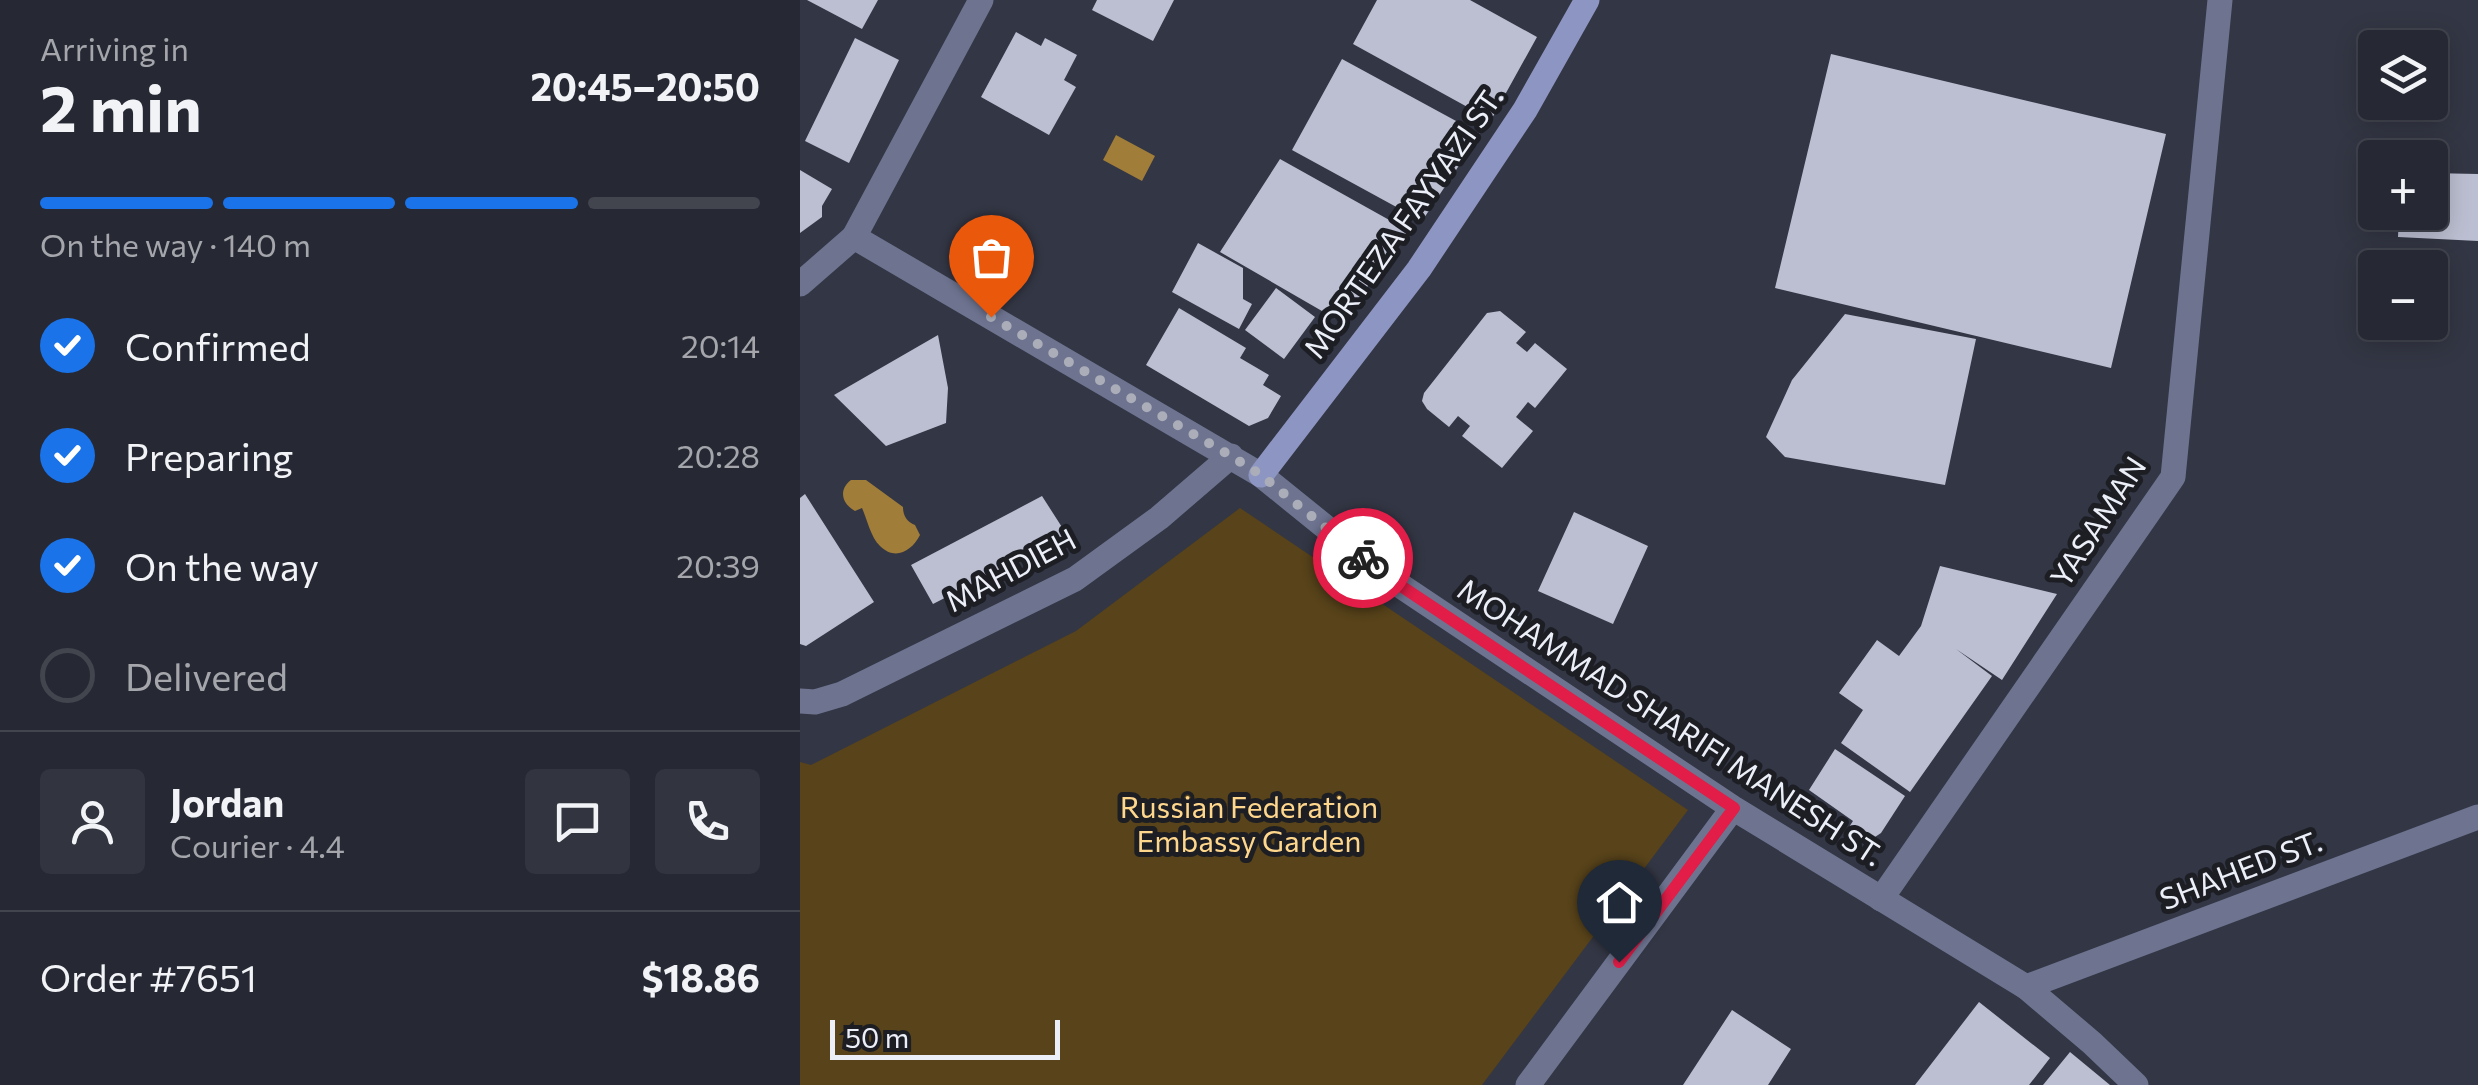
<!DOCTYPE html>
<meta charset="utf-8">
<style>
:root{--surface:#262833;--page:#32343f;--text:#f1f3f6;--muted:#a4a6ac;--line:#42444e;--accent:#1a73e8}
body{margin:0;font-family:Commissioner,sans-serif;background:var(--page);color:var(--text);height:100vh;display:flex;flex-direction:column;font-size:38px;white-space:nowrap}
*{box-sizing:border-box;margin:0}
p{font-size:32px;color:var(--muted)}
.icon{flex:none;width:55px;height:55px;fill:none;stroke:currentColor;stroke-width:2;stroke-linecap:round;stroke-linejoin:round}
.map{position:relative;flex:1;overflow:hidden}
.sheet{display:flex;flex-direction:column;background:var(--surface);width:800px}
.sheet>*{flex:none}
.controls{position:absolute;left:1558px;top:30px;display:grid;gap:20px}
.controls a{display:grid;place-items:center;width:90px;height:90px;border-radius:10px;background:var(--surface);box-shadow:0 5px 25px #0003,0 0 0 2px var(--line);font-size:50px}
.scale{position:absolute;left:30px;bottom:25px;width:230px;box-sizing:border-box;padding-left:10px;border:5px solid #eceef8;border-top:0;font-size:28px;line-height:35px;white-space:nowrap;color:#eceef8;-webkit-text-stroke:8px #1c1e24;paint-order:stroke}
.pin{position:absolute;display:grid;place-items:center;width:85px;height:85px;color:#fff;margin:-102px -42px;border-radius:50% 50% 50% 0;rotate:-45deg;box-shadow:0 0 10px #0007}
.pin .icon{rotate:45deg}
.courier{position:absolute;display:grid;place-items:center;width:100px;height:100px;margin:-50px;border:8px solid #e11d48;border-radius:50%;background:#fff;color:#222;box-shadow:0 2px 12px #0007}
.summary em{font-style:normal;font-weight:700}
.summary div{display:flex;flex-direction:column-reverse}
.summary{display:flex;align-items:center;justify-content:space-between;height:170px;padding:0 40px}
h1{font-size:65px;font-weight:700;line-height:75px}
.bar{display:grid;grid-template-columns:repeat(4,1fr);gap:15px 10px;align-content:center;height:120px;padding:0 40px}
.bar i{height:12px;border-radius:8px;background:var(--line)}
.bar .selected{background:var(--accent)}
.bar p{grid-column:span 4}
.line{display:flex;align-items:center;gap:25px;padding:0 40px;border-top:2px solid var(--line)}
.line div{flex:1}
.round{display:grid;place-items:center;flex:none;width:105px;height:105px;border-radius:10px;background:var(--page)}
ol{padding:0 40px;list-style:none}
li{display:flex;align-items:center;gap:30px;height:110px}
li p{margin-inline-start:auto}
li .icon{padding:10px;border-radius:50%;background:var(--accent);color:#fff;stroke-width:4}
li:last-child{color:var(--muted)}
li i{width:55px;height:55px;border:5px solid var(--line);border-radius:50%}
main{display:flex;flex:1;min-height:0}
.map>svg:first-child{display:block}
.green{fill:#58431a}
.water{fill:#a07d38}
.building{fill:#bbbfd1}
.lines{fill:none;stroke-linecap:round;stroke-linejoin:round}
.minor{stroke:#6e7490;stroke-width:25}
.tertiary{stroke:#6e7490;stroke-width:25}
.secondary{stroke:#8d95c2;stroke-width:25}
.done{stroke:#abaeb9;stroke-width:10;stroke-dasharray:0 18}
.route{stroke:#e11d48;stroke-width:12}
.labels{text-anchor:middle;stroke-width:10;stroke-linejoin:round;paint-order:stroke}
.street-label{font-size:30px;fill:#eceef8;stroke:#1c1e24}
.park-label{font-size:30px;fill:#fed68c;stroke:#1c1e24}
</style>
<main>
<section class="sheet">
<div class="summary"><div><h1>2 min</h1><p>Arriving in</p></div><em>20:45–20:50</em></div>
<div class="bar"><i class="selected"></i><i class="selected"></i><i class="selected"></i><i></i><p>On the way · 140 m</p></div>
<ol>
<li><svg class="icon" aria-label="check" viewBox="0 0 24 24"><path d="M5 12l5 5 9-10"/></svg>Confirmed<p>20:14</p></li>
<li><svg class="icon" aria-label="check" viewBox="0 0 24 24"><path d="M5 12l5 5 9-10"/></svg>Preparing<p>20:28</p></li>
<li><svg class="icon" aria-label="check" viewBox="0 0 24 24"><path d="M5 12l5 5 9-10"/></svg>On the way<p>20:39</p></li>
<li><i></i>Delivered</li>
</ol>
<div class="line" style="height:180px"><a class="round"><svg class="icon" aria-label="person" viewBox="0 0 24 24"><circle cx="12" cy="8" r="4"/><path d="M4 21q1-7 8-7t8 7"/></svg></a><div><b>Jordan</b><p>Courier · 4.4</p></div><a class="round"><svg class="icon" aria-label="chat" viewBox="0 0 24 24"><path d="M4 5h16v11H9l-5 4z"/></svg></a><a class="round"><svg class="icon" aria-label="phone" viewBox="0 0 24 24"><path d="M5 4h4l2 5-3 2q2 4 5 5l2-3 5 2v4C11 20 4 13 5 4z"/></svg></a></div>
<div class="line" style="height:130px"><div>Order #7651</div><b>$18.86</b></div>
</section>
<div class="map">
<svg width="1678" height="1085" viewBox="0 0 1678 1085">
<rect width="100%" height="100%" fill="#333644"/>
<path class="green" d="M440 508 888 810 682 1085H0V762L11 765 276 631Z"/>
<path class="water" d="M316 135 355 156 342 181 303 160Z
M51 480H66L103 507C103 516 107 522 115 525L120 535C112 551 95 561 80 546 71 538 67 519 62 508L55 511C42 504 38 490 51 480Z"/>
<path class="building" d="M7 0H78L62 29Z
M297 0H374L353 41 292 10Z
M577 0H670L737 37 691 120 553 44Z
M216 32 241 46 245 38 277 55 264 80 276 87 249 135 181 97Z
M55 38 99 60 49 163 5 141Z
M1031 54 1366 134 1311 368 975 288Z
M542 59 680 134 622 221 492 150Z
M480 159 609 231 541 322 420 252Z
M0 170 32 189 22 206V217L0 233Z
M1630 173 1678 174V241L1598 237 1599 212H1630Z
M398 243 443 268V299L452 304 439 329 372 292Z
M476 288 515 317 484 359 445 330Z
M379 308 446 348 440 358 469 375 463 385 481 396 468 418 449 426 346 365Z
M700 311 726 332 716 343 727 352 735 343 767 369 735 408 728 402 716 417 733 431 702 468 662 436 670 426 658 416 649 427 627 409 622 401 624 393 687 313Z
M1045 314 1176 339 1145 485 985 457 966 437 992 380Z
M138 335 148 388 146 423 86 446 34 395Z
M5 494 74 602 6 646 0 644V498Z
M242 496 267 535 133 604 111 565Z
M774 512 848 546 813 624 738 591Z
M1140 566 1257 594 1202 680 1156 649 1192 676 1110 792 1041 743 1063 710 1039 693 1077 640 1099 656 1121 626Z
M1035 749 1105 796 1081 833 1075 837H1065L1049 827 1053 821 1009 790Z
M1179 1002 1250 1058 1229 1085H1115Z
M932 1010 991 1049 968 1085H883Z
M1270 1052 1310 1085H1243Z"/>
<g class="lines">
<path class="minor" d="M0 284 54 237
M1081 899 1373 477 1420 0
M1226 987 1678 817"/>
<path class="tertiary" d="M181 0 54 237 461 475 586 576 933 808 1226 987 1292 1043 1336 1085
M0 701 15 702 42 694 275 579 359 518 431 456
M728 1085 933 808"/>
<path class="secondary" d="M461 475 619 269 725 110 787 0"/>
</g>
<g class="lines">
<path class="done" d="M191 317 431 456 461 475 563 558"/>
<path class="route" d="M563 558 586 576 934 808 819 962"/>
</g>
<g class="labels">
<g class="street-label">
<text transform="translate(604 223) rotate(-55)" y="10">MORTEZA FAYYAZI ST.</text>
<text transform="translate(1299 522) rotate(-57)" y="10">YASAMAN</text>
<text transform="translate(211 571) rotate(-28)" y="10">MAHDIEH</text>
<text transform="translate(870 723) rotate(33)" y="10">MOHAMMAD SHARIFI MANESH ST.</text>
<text transform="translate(1441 871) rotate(-21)" y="10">SHAHED ST.</text>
</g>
<g class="park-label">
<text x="449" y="818">Russian Federation<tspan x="449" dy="34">Embassy Garden</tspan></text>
</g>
</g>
</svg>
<div class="controls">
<a><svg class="icon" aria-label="layers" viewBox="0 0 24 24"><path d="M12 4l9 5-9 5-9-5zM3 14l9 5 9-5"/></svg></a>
<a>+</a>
<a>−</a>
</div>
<div class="scale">50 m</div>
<div class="pin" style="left:191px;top:317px;background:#ea580c"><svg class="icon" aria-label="bag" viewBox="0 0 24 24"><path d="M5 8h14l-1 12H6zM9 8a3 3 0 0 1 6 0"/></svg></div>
<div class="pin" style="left:819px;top:962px;background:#1f2937"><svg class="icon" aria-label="home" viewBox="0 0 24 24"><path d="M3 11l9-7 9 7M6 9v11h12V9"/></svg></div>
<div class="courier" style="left:563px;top:558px"><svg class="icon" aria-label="bike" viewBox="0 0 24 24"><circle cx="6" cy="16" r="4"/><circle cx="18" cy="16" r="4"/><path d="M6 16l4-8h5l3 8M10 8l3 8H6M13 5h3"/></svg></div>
</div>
</main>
